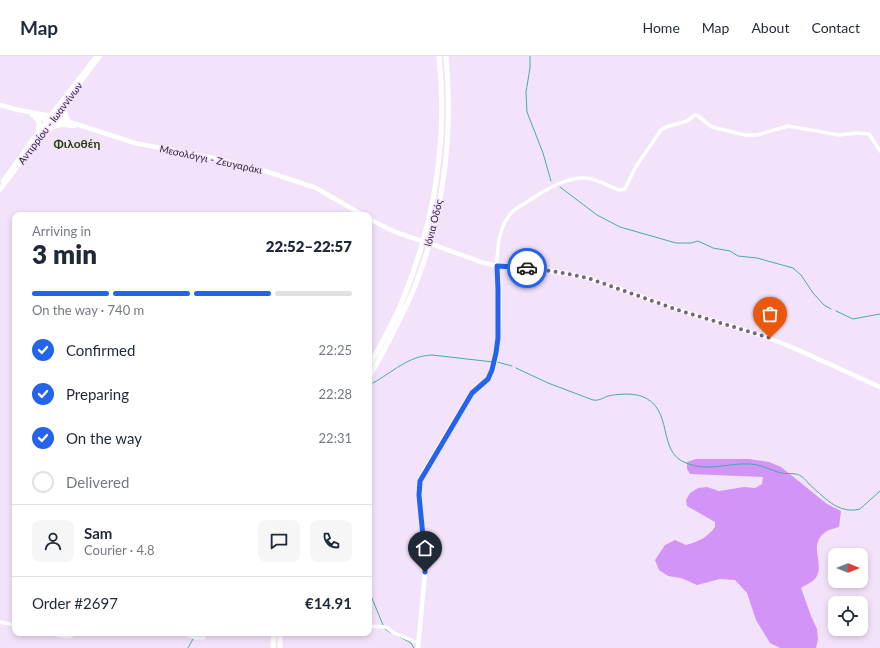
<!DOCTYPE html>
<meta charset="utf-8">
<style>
:root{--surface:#fff;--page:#f6f6f7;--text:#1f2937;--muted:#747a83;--line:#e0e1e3;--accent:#2563eb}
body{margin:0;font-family:Lato,sans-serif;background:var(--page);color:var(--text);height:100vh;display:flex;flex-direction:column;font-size:15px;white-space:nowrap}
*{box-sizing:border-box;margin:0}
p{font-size:13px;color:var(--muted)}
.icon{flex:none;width:22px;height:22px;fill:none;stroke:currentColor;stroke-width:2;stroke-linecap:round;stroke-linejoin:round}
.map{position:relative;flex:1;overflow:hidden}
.drawer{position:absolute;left:12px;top:156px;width:360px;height:424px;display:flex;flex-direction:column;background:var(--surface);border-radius:8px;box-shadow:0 2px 6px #0003}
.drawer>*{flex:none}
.needle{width:26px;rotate:90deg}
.buttons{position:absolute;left:828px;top:492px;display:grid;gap:8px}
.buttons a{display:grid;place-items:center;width:40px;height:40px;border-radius:8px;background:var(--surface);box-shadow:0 2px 6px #0003;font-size:20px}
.pin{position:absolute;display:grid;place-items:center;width:34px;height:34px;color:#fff;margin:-41px -17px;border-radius:50% 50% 50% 0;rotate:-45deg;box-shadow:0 0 4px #0007}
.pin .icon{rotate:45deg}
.courier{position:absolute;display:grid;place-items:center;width:40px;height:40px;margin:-20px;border:3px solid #2563eb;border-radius:50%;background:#fff;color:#222;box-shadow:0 1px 5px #0007}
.head em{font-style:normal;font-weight:800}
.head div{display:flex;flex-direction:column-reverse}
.head{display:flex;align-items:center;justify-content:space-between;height:68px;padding:0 20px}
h1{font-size:26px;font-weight:800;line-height:30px}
.bar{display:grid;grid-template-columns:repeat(4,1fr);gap:6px 4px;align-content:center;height:48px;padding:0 20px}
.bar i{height:5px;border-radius:3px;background:var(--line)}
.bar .on{background:var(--accent)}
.bar p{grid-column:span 4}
.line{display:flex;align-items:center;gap:10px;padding:0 20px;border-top:1px solid var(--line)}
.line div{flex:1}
.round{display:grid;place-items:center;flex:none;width:42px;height:42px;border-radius:8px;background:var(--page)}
ol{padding:0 20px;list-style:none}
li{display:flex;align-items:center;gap:12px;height:44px}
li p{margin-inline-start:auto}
li .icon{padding:4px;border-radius:50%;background:var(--accent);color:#fff;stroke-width:4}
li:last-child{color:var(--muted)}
li i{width:22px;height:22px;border:2px solid var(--line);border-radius:50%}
header{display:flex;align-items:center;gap:24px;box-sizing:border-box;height:56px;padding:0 20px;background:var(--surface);border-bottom:1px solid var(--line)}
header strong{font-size:19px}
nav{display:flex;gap:22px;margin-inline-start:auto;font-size:14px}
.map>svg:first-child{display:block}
.forest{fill:#d394f8}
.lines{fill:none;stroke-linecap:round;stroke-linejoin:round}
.stream{stroke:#48aaa7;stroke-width:1}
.minor{stroke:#fff;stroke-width:3.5}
.major{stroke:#fff;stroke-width:4.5}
.highway{stroke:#fff;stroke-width:5}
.done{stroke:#75667e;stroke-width:4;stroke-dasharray:0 7.2}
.route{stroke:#2563eb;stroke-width:5}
.labels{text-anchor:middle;stroke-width:3;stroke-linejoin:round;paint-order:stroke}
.street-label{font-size:10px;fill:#31233a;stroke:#f2e3fb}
.quarter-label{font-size:12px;font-weight:bold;fill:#243d0b;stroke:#f2e3fb}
</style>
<header>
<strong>Map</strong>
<nav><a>Home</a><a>Map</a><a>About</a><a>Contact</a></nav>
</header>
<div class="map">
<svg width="880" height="592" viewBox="0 0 880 592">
<rect width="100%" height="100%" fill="#f2e3fb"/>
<path class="forest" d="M696 403H749L769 406 781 411 827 448 841 455 839 471C836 472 830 473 827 475 805 489 828 509 814 524 811 527 805 529 801 532L811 560 817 573 818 583 816 592H780L770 587 756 564 747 537 735 524 720 523 697 529 681 522 668 520 659 514 655 504 665 489 675 484 686 489C698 486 708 481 715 471V466L687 450 686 444 690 437 698 432 707 431 719 435 744 431 755 432 762 428 763 421 690 418 687 413V406Z"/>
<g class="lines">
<path class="stream" d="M530 0V12L526 36 527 56 543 97 551 125
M560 131 597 159 620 171 676 187H691L698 185 713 192 730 195 738 200 757 202 793 212 801 219 813 237 824 249 831 253
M836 255 853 263 880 258
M497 306 512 310
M516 312 548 327 593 344C599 345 603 342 608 340 617 338 632 337 641 340 675 352 656 396 686 407 709 416 727 407 749 408 760 408 770 414 781 417 786 418 791 417 796 418 801 419 805 423 808 427 823 440 838 459 860 453L880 435
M373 327C393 316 408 300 432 299L493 306
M369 535 383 569
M385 573 391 577
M400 581 411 587 414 592
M188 592 193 583"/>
<path class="minor" d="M497 210C497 191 499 169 513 155 521 149 531 144 539 138 553 130 567 122 584 122 596 122 608 130 619 134L625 133 635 112 661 74 666 71 687 65 695 59 698 60 712 71 745 79H757L788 70 839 79 856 77 869 78 880 95
M0 566 15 569
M369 570 386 571 394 577 418 587
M49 577C58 579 68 584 76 577
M183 577 196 582H203L206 577"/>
<path class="major" d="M65 48V58L69 65
M0 49 14 53 51 60 135 87 213 102 265 115 316 132 363 159
M32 59 64 69 75 70
M34 60 39 66 38 75
M45 77 52 71 61 69
M3 125 38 76 96 1
M0 134 100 0
M369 163 395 176 419 184
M434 189 481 206 493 209 558 216 588 222 691 258 764 280 796 293 880 331
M418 592 425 516V501L419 434 420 425 424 416C440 390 454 363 471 338 477 329 488 326 492 316 501 293 501 234 497 210"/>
<path class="highway" d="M369 310C380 290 392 269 401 248 434 169 448 85 439 0
M369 322C385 292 402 262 415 230 444 157 453 77 446 0
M273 592 274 577
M280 592V577"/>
</g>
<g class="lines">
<path class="done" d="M527 212 558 216 588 222 678 254 770 282"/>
<path class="route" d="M425 516V501L419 439 420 425 472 337 488 323 492 314 496 297 498 282V233L497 210 527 212"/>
</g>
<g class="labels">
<g class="street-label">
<text transform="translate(50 67) rotate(-53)" y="4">Αντιρρίου - Ιωαννίνων</text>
<text transform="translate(211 103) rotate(12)" y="4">Μεσολόγγι - Ζευγαράκι</text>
<text transform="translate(433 167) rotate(-76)" y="4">Ιόνια Οδός</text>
</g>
<g class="quarter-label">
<text x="77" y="92">Φιλοθέη</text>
</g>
</g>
</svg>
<div class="buttons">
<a><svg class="needle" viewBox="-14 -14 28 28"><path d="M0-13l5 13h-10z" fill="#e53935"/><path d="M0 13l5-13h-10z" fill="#747a83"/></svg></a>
<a><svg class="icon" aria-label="locate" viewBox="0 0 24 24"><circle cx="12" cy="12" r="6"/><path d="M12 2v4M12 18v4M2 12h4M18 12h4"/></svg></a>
</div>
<div class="pin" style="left:770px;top:282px;background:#ea580c"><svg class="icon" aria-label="bag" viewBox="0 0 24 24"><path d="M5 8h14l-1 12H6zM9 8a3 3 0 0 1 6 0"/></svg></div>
<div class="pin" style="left:425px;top:516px;background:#1f2937"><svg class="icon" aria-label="home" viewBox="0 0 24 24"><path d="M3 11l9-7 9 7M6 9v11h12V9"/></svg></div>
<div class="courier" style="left:527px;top:212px"><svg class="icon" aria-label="car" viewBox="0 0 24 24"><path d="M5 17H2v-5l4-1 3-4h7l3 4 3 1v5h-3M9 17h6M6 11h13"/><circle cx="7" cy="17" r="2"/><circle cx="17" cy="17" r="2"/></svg></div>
<section class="drawer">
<div class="head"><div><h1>3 min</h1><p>Arriving in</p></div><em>22:52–22:57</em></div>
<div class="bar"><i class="on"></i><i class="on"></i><i class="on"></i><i></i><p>On the way · 740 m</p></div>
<ol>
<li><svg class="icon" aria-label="check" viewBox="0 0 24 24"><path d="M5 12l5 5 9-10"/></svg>Confirmed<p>22:25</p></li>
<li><svg class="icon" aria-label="check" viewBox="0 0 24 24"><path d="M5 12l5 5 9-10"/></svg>Preparing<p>22:28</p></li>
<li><svg class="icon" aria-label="check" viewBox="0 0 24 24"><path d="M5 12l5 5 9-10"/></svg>On the way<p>22:31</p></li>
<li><i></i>Delivered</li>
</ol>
<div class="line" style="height:72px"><a class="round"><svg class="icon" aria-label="person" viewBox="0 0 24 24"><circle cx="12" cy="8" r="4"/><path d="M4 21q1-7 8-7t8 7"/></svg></a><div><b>Sam</b><p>Courier · 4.8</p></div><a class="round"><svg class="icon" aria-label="chat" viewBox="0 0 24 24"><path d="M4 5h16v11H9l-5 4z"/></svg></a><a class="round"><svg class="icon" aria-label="phone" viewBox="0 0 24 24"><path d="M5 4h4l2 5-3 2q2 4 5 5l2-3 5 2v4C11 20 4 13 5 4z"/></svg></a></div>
<div class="line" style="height:52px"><div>Order #2697</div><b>€14.91</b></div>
</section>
</div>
